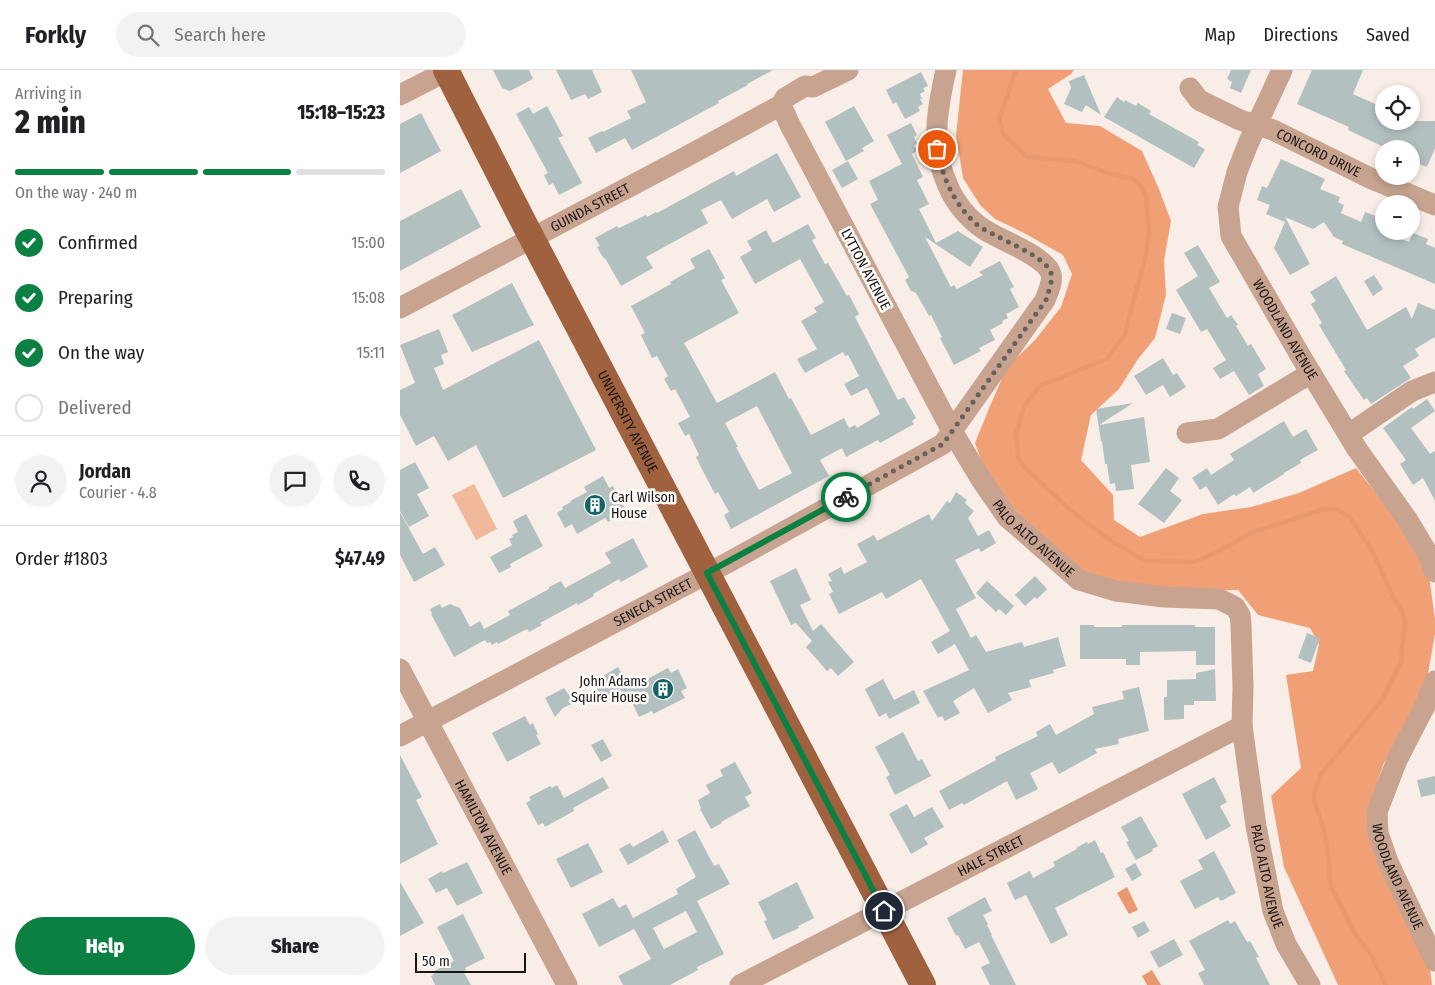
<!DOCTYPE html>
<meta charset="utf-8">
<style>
:root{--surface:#fff;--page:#f2f2f2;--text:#202124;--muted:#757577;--line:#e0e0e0;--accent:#0b8043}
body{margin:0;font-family:"Fira Sans Condensed",sans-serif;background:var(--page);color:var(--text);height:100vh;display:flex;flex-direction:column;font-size:19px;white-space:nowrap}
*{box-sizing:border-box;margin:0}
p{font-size:16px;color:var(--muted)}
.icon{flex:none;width:28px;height:28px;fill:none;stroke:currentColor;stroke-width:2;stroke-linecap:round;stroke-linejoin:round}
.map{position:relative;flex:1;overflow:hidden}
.sheet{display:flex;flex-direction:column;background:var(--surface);width:400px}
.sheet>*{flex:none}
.buttons{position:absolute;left:975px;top:15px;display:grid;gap:10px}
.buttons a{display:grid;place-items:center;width:45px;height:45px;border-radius:50%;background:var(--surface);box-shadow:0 2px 8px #0003;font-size:25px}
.scale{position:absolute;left:15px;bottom:12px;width:111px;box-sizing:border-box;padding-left:5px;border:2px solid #191513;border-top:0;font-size:14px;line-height:18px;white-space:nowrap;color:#191513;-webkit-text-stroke:4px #fefcfb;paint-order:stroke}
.pin{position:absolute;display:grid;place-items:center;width:42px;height:42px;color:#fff;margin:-21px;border:2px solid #fff;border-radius:50%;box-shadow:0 1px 5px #0007}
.courier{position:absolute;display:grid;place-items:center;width:50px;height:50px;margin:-25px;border:4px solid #0b8043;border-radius:50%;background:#fff;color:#222;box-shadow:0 1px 6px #0007}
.summary em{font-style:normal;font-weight:800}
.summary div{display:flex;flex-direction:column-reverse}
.summary{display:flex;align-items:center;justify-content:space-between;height:85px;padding:0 15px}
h1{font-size:32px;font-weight:800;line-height:38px}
.bar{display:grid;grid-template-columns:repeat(4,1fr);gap:8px 5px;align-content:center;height:60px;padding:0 15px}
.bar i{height:6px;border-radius:4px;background:var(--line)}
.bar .on{background:var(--accent)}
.bar p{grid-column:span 4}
.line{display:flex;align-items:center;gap:12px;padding:0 15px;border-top:1px solid var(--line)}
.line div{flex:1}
.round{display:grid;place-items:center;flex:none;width:52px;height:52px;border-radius:26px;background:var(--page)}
ol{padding:0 15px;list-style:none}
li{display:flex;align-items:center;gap:15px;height:55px}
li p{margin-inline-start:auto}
li .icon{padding:5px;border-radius:50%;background:var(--accent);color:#fff;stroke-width:4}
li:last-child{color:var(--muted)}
li i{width:28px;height:28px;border:2px solid var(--line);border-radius:50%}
.button{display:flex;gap:10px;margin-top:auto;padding:10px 15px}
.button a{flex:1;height:58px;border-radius:30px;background:var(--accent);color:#fff;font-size:20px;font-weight:800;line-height:58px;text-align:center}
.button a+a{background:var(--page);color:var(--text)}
header{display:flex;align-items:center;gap:30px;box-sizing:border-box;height:70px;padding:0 25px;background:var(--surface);border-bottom:1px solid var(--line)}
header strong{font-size:24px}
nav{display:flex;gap:28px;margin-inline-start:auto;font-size:18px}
.search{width:350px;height:45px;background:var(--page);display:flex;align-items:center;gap:12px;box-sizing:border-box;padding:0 18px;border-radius:28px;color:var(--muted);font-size:19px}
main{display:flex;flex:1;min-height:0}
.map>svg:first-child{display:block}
.green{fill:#f1b89b}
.forest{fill:#f1a076}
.water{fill:#e9996f}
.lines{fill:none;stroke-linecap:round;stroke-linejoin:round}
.stream{stroke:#e9996f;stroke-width:4.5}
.building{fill:#b2c0c0;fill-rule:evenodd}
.minor{stroke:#c7a390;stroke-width:21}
.major{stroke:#a0613f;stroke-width:26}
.done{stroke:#67615d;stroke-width:5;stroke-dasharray:0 9}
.route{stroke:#0b8043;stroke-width:6}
.labels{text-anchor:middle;stroke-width:5;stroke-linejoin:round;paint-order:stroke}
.street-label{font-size:14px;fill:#191513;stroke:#fefcfb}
.poi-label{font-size:14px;fill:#191513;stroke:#fefcfb;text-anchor:start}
</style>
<header>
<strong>Forkly</strong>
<div class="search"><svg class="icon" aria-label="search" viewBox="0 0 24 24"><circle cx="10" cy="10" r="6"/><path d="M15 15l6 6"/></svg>Search here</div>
<nav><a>Map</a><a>Directions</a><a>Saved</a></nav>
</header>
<main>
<section class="sheet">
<div class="summary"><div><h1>2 min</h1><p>Arriving in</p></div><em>15:18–15:23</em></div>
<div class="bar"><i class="on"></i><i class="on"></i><i class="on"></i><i></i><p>On the way · 240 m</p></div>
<ol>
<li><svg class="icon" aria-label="check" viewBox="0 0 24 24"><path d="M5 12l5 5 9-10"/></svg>Confirmed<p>15:00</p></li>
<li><svg class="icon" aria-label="check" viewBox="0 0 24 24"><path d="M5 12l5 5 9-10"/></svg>Preparing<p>15:08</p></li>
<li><svg class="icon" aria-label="check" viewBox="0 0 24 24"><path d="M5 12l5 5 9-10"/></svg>On the way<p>15:11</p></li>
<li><i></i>Delivered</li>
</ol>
<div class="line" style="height:90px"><a class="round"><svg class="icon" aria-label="person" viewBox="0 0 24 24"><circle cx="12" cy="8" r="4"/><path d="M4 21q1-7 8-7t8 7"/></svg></a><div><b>Jordan</b><p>Courier · 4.8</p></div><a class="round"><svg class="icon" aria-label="chat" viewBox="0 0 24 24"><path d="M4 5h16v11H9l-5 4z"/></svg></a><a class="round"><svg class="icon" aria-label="phone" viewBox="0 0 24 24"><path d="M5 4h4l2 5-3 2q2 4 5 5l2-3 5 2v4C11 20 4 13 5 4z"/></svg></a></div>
<div class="line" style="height:65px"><div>Order #1803</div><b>$47.49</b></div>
<div class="button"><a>Help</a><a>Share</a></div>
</section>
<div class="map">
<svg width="1035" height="915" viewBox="0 0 1035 915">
<rect width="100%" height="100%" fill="#f9ede7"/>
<path class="green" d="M74 414 97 459 76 470 52 425Z"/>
<path class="forest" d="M563 0H674L671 4 648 19 666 53 700 56 742 81 759 119 771 151 764 191 766 225 755 268 738 289 719 319 691 345 681 390 713 425 714 450 740 467 803 444 851 437 899 423 956 398 1001 455 1029 505 1035 549V564L1026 615 983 695 967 744 1030 898 1032 915H938L884 797 871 726 901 698 886 605 913 601 919 574 910 558 858 545 838 520 781 521 682 505 606 431 583 396 575 373 590 336 607 297 635 270 661 237 672 204 663 185 624 163 595 149 580 135 563 108 556 65Z"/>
<path class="water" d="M727 817 738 840 729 844 717 823Z
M752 900 761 915H747L742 906Z"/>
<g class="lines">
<path class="stream" d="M616 0 599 50 604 65 627 87 676 91 704 102 732 109 740 114 746 125 749 162 746 184 725 264 707 289 640 316 624 336 616 365 618 387 623 396 667 437 691 456 715 473 745 491 794 492 817 482 851 463 920 440 936 439 950 447 975 486 992 525 1002 542 1005 552 1001 592 982 630 922 703 915 720 914 729 924 760 929 791V806L932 819 955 864 970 883 986 915"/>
</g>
<path class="building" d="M93 0H129L133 9 110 21 102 18Z
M156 0H192L202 22 188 29 185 24 171 30Z
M231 0H373L347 14 348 15 318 31 319 33 232 80 225 68 196 83 188 68 202 61 203 62 231 48 227 41 246 32Z
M831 0H851L841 23 830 18 832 12 827 9Z
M912 0H963L953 24 984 38V51H1035V78L1027 97 1011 91V79H988L948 60 949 57 897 34Z
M521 2 528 16 523 18 525 21 520 24 522 29H520L523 34 518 37 520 41 505 49 496 32 493 34 486 20Z
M684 5 701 45 686 35 682 42 664 34 671 18 669 11Z
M717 27 724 32 725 30 736 36 738 33 751 41 749 44 799 72 797 75 805 79 794 98 704 47Z
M147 36 163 66 158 68 182 113 159 125 153 113 149 115 144 105 148 103 116 44 129 37 133 44Z
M454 36 474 71 462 78 464 81 446 91 425 52Z
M21 43 41 81 0 103V54Z
M511 53 517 65 514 67 517 74 514 75 517 81 512 84 523 107 517 110 529 134 519 139 536 173 558 161 583 177 570 197 525 167 551 217 554 215 557 219 583 205 579 202 600 191 614 217 610 219 619 237 606 244 608 248 602 251 603 253 590 260 595 270 579 278 581 281 554 295 540 268 542 267 531 245 529 246 516 223 511 221 505 210 509 207 470 134 478 130 469 111 502 94 487 65Z
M377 83 401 127 374 142 367 129 332 149 321 130 301 140 308 153 246 187 253 198 221 216 205 188 204 189 197 177 200 176 195 168 217 156 219 158 246 145 247 147 256 142 257 143 334 101 336 106Z
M881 89 925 109 920 119 940 127 938 132 944 135 941 143 961 152 965 142 984 149V162L1009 172 1013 163 1028 169 1026 174 1035 178V214L942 174 943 171 934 167 924 152 913 159 885 147 910 194 890 205 874 178 885 152 866 144 870 135 857 130 862 116 867 118Z
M448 91 458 109 442 118 432 100Z
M61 119 81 157 0 201V151Z
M408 154 416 168 412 170 425 194 428 193 447 226 449 225 459 244 455 247 498 330 504 327 516 348 512 351 514 354 480 373 478 370 446 387 442 378 420 390 429 406 331 459 324 445 329 442 318 422 315 424 307 409 296 387 299 385 289 364 285 366 278 353 290 347 275 319 271 321 264 309 268 306 257 286 252 288 241 265 245 263 231 236 271 214 270 212 295 198 290 189 309 179 325 208 321 210 339 243 284 273 317 333 375 302 389 329 391 328 411 365 444 348 449 358 455 355 457 358 480 344 467 318 451 326 444 314 459 306 448 285 445 286 443 282 405 303 397 289 417 279 401 251 417 242 414 238 424 232 400 189 355 214 340 187 352 180 347 171 366 160 373 173ZM357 336 392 403 359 420 336 377H338L325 353Z
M798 175 820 212 809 218 827 248 831 245 838 255 836 256 848 276 851 274 866 299 858 304 864 316 849 325 834 301 820 309 813 298 826 290 807 259 801 262 776 220 798 206 784 183Z
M974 205 983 219 973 226 964 211Z
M936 206 967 260 1006 237 1012 249 1018 233 1035 240V267L1015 279 1019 286 1003 296 1011 308 971 334 967 328 964 330 944 301 946 300 919 255 922 253 911 234 916 231 910 222Z
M112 213 134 255 72 282 52 245Z
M772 243 786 248 780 264 766 259Z
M39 259 48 282 41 285 44 294 34 298 43 320 139 270 196 380 103 428 76 375 48 391 34 366 16 376 0 345V320L15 313 0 275Z
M763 288 773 305 777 303 786 317 770 327 763 315 746 325 734 306Z
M1027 329 1035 341 1011 358 1030 384 1035 381V431L1023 408 1013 415 1000 394 1006 390 983 358 1012 337 1013 339Z
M733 333 699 355 744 347 750 392 731 395 734 419 716 421 715 413 710 414 707 394H705L702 371H701L696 339Z
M884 351 893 367 906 359 918 380 900 390 901 393 884 403V404L853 423 850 417 836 426 834 424 818 435 806 416 800 420 792 408 807 398 811 405 834 390 830 384Z
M15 392 29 418 17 424 29 446 9 457 0 441V400Z
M766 398 779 408 770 421 782 430 764 453 738 434Z
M203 406 209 418 213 416 227 442 208 452 205 448 177 464 172 454 165 458 157 443 163 439 162 437 171 432 170 431 187 422 184 417Z
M556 422 567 430 565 433 574 441 568 448 578 466 589 460 596 473 581 482 579 478 555 490 576 528 556 539 571 568 576 565 586 582 622 572 624 577 658 567 666 596 653 600 654 603 629 610 631 617 608 623 612 630 588 643 574 618 553 631 560 643 545 651 542 646 538 648 523 621 569 600 555 574 538 584 531 572 550 561 521 509 486 529 482 522 439 544 429 524 433 522 428 512 432 511 428 504 441 497 444 504 467 492 457 474 474 465 477 471 529 444 532 451 547 431 550 433Z
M0 442 23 484 35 477 45 495 14 512 0 485Z
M126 444 143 476 110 494 111 497 99 503 90 487 112 475 109 469 113 467 112 465 118 462 113 451Z
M233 468 248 497 221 512 219 509 193 524 194 526 178 535 177 533 140 553 142 555 129 562 127 559 98 574 97 572 92 575 90 572 87 573 85 570 54 587 31 544H32L30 539 40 534 42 538 50 534 60 538 70 557 80 551 84 559 110 545 108 541 149 519V517L161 511 165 518 211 493 205 483Z
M396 498 411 530 400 535 413 561 421 554 454 592 438 606 431 598 427 601 406 577 412 571 396 553 391 555 370 511Z
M635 506 647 519 637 529 635 527 625 536 615 525Z
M587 511 614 536 606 545 599 539 596 542 576 523Z
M680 555H694V557H722V555H795V557H815V595H796V581L740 582V595H726V589H680Z
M907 563 920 568 911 593 898 588Z
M218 597 230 618 268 598 271 603 278 599 287 618 281 621 285 628 253 644 252 641 239 647 227 622 211 631 210 630 205 633 193 612Z
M815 599 816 631H794V635H784V649L764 650V627H767V610L796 609V603Z
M483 609 494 630 514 620 520 633 489 649 486 643 479 647 465 619Z
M739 617 749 661 718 669 719 674 695 679 697 683 659 704 652 692 630 703 638 719 616 730 607 711 564 735 562 733 549 740 539 721 596 690 595 687 638 666 636 662 650 654 656 665 694 644 692 637 724 629 722 621Z
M164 618 168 624 181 630 163 638 155 647 145 628Z
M125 646 130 655 133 653 138 664 136 665 141 674 107 692 92 663Z
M503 662 518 691 522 689 531 706 495 725 486 707 490 705 475 677Z
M203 669 212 686 201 692 191 675Z
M0 685 22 727 16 730 38 774 0 794Z
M335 692 352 723 345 727 350 736 321 752 322 753 311 759 300 739 301 738 298 730 310 723 306 715 323 706 320 700Z
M1035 706V724L1021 727 1017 710Z
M203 707 209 718 173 738 174 741 145 757 143 753 138 755 126 733 131 730 129 727 150 716 152 718 157 715 164 728Z
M814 707 827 732 820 736 831 756 806 770 782 724Z
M507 734 514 747 532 737 544 757 524 768 528 774 511 784 489 744Z
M741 746 758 776 752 779 753 781 736 790 726 772 729 771 721 757Z
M263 760 269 772 228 795 219 779 230 773 233 777Z
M295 760 314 796 319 794 330 814 297 831 324 884 297 897 298 900 270 915H223L218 906 251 889 234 859 199 877 182 844 213 828 219 838 226 834 233 848 278 824 276 819 296 807 277 770ZM286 841 297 862 264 879 253 858Z
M695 770 701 783 703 782 715 807 655 838 668 865 651 874 626 825 615 830 607 813 630 801 633 808 655 796 653 792 677 779 676 778 687 772 688 774Z
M188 773 203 802 171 818 156 789Z
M814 781 836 823 821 831 818 827 795 839 780 811 803 799 798 790Z
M67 792 83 823 57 836 47 818 36 823 28 809 42 801 43 803Z
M735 793 742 805 732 811 725 799Z
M0 812 24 853 0 866Z
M397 812 414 848 398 856 399 858 373 870 364 851 367 850 358 832Z
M585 827 592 841 583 845 588 854 587 855 592 865H591L616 915H590L581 897 590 893 579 872 565 879 558 865 556 866 547 848Z
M63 844 85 888 65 898 66 900 63 901 71 915H35L31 906 35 903 34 901 54 891 37 857Z
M828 850 830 854 835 851 847 872 850 871 859 887 856 888 870 915H804L798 903 805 900 789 871Z
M744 851 750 861 738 868 732 857Z
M774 869 783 885 759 898 750 882Z"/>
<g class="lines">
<g class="minor">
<path id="s1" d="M546 0C537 40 530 77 548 116 555 133 569 150 585 160 600 170 646 186 651 204 653 212 648 222 645 230L552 361 582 411 607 447 679 510 716 521 764 527 819 529 835 537 840 545 841 554 843 617 842 656 856 756 873 841 886 874 910 915"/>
<path id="s2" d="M882 0 848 74 837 102 828 137 831 166 900 285 957 379 1007 449 1028 484 1035 502"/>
<path id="s3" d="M790 18 799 30 840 50 873 60 972 109 1035 135"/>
<path d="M0 25 49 0"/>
<path id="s4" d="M0 238 295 82 381 35 385 28 405 16 413 17 448 0"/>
<path d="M787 363 818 359 911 303"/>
<path d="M949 364 1012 321 1035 312"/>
<path id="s5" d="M0 599 167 915"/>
<path id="s6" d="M1035 611 1025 636 997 690 977 742 978 763 988 792 1035 891"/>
<path id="s7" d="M0 666 329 492 543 374 552 361 390 55 381 35"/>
<path id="s8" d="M340 915 842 656"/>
</g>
<path class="major" id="s9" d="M46 0 124 153 523 915"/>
</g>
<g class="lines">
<path class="done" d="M446 427 543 374 646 230C648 222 653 212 651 203 645 184 591 167 575 153 553 132 543 108 537 79"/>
<path class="route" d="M446 427 307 503 484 841"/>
</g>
<defs>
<g id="building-disc" transform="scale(1.125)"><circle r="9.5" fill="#146368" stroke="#fefcfb"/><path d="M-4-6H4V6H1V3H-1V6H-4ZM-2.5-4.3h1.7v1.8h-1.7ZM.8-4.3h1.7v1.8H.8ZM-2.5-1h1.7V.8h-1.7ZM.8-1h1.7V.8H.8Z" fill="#fff"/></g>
</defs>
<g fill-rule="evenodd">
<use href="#building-disc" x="195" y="435"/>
<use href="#building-disc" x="263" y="619"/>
</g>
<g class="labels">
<g class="street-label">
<text dy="5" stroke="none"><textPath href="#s3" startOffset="146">CONCORD DRIVE</textPath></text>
<text dy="5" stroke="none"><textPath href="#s4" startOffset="215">GUINDA STREET</textPath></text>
<text transform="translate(466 199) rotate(62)" y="5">LYTTON AVENUE</text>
<text dy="5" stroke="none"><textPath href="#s2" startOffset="285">WOODLAND AVENUE</textPath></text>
<text dy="5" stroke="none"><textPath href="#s9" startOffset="396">UNIVERSITY AVENUE</textPath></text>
<text dy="5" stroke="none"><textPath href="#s1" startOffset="581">PALO ALTO AVENUE</textPath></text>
<text dy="5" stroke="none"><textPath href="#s7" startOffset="286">SENECA STREET</textPath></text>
<text dy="5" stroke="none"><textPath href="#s5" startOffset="179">HAMILTON AVENUE</textPath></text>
<text dy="5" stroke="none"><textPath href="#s8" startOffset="282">HALE STREET</textPath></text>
<text dy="5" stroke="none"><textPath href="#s6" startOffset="212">WOODLAND AVENUE</textPath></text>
<text dy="5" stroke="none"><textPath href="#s1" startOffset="1076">PALO ALTO AVENUE</textPath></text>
</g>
<g class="poi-label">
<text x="211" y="432">Carl Wilson<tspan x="211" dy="16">House</tspan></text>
<text x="247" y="616" text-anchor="end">John Adams<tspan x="247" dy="16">Squire House</tspan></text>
</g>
</g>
</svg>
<div class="buttons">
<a><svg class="icon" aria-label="locate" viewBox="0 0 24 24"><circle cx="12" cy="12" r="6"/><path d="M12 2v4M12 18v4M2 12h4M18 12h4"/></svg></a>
<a>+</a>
<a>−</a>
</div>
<div class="scale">50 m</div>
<div class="pin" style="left:537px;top:79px;background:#ea580c"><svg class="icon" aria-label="bag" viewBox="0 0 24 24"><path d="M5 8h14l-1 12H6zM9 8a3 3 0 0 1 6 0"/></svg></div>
<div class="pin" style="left:484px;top:841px;background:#1f2937"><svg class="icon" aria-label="home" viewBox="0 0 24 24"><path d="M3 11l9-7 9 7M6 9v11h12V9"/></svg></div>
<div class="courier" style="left:446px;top:427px"><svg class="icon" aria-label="bike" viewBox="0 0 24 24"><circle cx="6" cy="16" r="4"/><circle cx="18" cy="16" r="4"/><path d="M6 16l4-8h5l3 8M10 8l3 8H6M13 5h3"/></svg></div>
</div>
</main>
